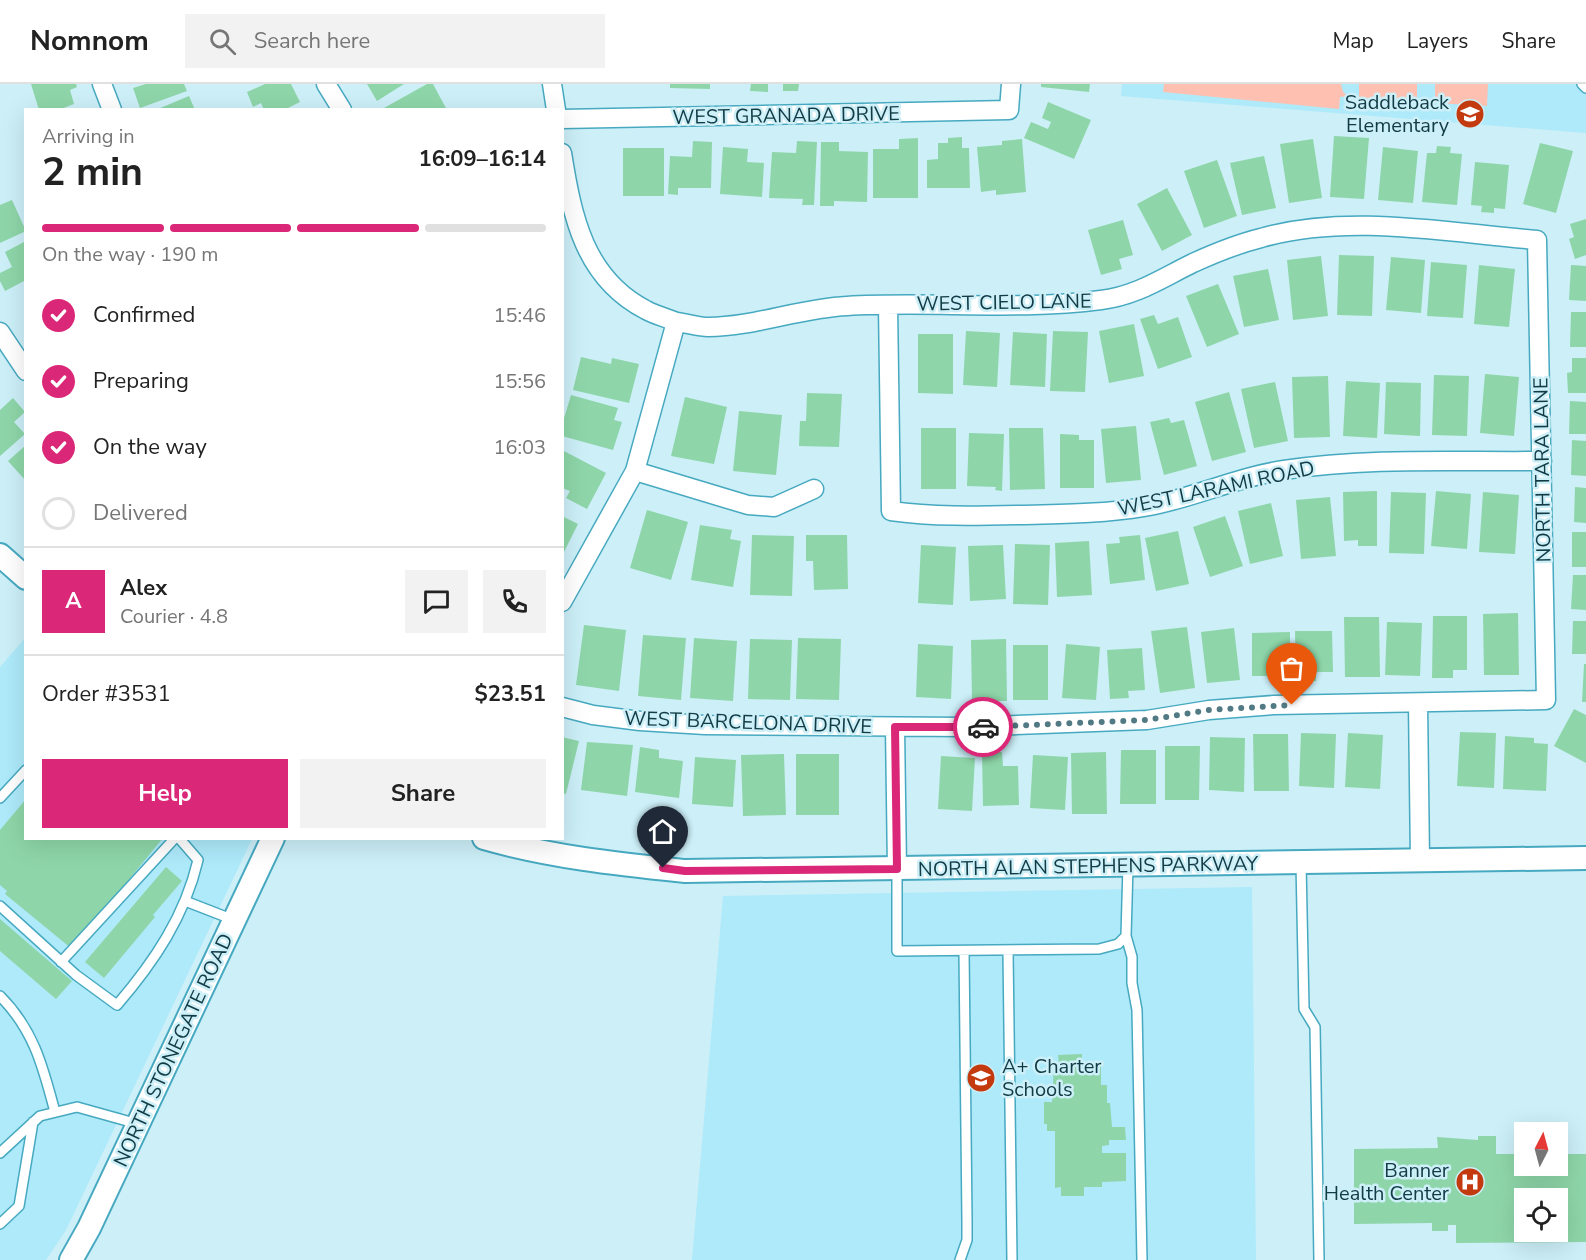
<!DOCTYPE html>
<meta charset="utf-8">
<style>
:root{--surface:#fff;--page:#f2f2f2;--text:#222;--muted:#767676;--line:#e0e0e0;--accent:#db2777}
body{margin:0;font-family:"Nunito Sans",sans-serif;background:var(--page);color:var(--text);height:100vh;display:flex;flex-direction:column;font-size:22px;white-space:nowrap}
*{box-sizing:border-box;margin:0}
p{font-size:20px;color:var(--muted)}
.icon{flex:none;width:33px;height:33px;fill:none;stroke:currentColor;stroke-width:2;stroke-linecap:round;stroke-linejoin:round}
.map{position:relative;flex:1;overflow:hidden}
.side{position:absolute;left:24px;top:24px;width:540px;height:732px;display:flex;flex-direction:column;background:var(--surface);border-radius:0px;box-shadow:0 6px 24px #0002}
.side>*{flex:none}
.needle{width:39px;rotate:6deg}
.buttons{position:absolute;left:1514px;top:1038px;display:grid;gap:12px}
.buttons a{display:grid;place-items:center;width:54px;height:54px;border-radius:0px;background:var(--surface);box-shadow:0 6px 24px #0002;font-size:30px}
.pin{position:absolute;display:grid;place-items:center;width:51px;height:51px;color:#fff;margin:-62px -26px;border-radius:50% 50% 50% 0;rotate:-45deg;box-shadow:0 0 6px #0007}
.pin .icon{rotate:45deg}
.courier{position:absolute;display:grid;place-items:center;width:60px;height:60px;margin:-30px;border:4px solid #db2777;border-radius:50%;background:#fff;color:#222;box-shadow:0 2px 8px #0007}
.summary em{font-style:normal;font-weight:700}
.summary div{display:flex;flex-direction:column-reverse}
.summary{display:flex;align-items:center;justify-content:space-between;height:102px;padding:0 18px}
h1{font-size:39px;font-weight:700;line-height:45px}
.bar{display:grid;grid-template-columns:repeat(4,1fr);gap:9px 6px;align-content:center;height:72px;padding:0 18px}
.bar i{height:8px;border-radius:4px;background:var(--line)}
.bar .active{background:var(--accent)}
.bar p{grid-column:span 4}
.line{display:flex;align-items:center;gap:15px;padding:0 18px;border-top:2px solid var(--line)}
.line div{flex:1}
.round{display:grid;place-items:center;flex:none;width:63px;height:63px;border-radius:0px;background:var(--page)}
ol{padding:0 18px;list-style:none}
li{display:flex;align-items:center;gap:18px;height:66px}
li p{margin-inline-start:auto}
li .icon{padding:6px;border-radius:50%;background:var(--accent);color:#fff;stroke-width:4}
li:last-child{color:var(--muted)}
li i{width:33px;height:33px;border:3px solid var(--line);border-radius:50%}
.button{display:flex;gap:12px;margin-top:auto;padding:12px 18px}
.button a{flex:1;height:69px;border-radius:0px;background:var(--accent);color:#fff;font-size:24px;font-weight:700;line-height:69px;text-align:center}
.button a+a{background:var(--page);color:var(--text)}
header{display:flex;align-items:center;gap:36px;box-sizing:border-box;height:84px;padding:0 30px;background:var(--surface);border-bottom:2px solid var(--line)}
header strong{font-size:28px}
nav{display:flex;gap:33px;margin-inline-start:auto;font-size:21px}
.search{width:420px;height:54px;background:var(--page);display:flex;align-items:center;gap:15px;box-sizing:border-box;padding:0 21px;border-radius:0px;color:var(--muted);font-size:22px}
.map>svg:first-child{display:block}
.built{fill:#aeeafa}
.green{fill:#fec1b1}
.building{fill:#8ed6a9;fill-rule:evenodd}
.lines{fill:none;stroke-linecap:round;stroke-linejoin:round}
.service-casing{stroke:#46a9c0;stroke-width:12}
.minor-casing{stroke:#46a9c0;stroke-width:21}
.tertiary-casing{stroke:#46a9c0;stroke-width:26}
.service{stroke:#fff;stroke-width:9}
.minor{stroke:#fff;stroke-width:18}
.tertiary{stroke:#fff;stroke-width:22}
.done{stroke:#527a84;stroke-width:6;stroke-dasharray:0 10.8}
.route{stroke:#db2777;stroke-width:8}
.labels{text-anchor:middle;stroke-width:5;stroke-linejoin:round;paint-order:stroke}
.poi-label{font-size:20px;fill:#113b45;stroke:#cceff8;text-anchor:end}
.street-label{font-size:20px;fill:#113b45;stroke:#cceff8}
</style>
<header>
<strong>Nomnom</strong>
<div class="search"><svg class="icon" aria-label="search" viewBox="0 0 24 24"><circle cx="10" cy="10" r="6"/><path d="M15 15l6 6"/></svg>Search here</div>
<nav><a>Map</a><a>Layers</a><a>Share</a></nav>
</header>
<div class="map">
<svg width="1586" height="1176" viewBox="0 0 1586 1176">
<rect width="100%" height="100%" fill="#cceff8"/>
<path class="built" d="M1122 0H1586V49L1121 12Z
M25 554 26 754 252 755 66 1146 46 1176H0V583Z
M1252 803 1256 1176H692L723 812Z"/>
<path class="green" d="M1164 0H1341L1343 8 1348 12 1340 13 1339 25 1163 8Z
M1359 0H1417V15L1359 14Z
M1435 0H1488L1487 22 1435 19Z"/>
<path class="building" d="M31 0H76L77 3 70 6 74 20 58 26H39Z
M146 0H184L187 7 140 24 133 4Z
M265 0H291L300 18 284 26H264L261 19 253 23 247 8Z
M367 0H404L377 17Z
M427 0H433L447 26H385L384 24Z
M670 0H710V5L670 4Z
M751 0H768V8L750 7Z
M783 0H799L798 7H783Z
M1041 0H1090L1089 8 1041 3Z
M189 12 195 26H158V25Z
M1048 18 1091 36 1074 75 1024 54 1031 38 1048 45 1051 38 1042 34Z
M1334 52 1369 54 1364 115 1330 113Z
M962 53V64H969L970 104H927V76L938 75V59H948V54Z
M918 54V114H873V65H899V55Z
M1022 55 1026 108 996 111V106L981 108 977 63 1002 61V57Z
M1313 55 1322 114 1289 119 1280 60Z
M693 57 712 58 711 104H678V111L668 110 670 72 692 73Z
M797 57 817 58 814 121H802L803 115 769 114 772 68 796 69Z
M821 58H839V67L868 68 867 118 834 117V122H820Z
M1540 59 1573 67 1556 129 1523 120Z
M1437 62 1451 63 1450 69 1462 70 1457 121 1422 118 1427 69H1436Z
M723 63 748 65 747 78 764 79 762 113 720 110Z
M1383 63 1418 67 1413 119 1378 116Z
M623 64H664V112H623Z
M1264 72 1276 124 1242 131 1230 79Z
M1217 76 1237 132 1204 144 1184 87Z
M1475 78 1509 81 1505 125 1494 124V129L1481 128 1482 122 1471 121Z
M1167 104 1192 151 1162 167 1137 120Z
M12 116 26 147 0 159V121Z
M1586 135V171L1575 175 1569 155 1574 153 1570 140Z
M1123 136 1133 171 1119 175 1122 185 1101 191 1088 146Z
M26 157V196L5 207 0 197V189L12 183 5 168Z
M1339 171 1374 172 1372 232 1337 231Z
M1321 172 1328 232 1293 236 1287 176Z
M1391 173 1425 176 1421 229 1386 226Z
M1431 178 1467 181 1463 234 1427 232Z
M1479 181 1515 185 1509 243 1474 240Z
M1571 181 1586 182V217L1569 216Z
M1268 185 1279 236 1244 243 1233 192Z
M1218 200 1239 250 1207 263 1186 212Z
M1571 228H1586V263H1570Z
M1154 231 1158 240 1178 233 1192 273 1158 285 1140 235Z
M1134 240 1144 292 1109 299 1099 247Z
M966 247 1000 249 997 303 963 301Z
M1053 247 1088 248 1085 308 1050 307Z
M1013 248 1047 250 1045 303 1010 301Z
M918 250H953V310L918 309Z
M581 273 611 280 612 274 639 280 629 319 573 306Z
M1572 274H1586V309H1568L1567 289 1572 288Z
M1485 290 1519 293 1514 352 1480 349Z
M1434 291 1469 292 1467 352 1432 351Z
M1328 292 1330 353 1294 354 1292 293Z
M1346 297 1380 299 1377 354 1343 352Z
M1275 298 1288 357 1254 364 1241 305Z
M1386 298 1421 299 1420 352 1384 350Z
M1229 308 1246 368 1212 377 1195 318Z
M807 309 842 310 839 363 799 362 800 337H806Z
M571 311 618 324 614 336 622 338 613 366 562 352V341Z
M685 313 727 323 714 380 671 372Z
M13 314 25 328 14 338 25 350 0 372V326Z
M1570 317 1586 318V350H1569Z
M739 327 782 331 776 391 733 387Z
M1169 334 1171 339 1184 336 1197 382 1164 391 1150 338Z
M1136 342 1141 396 1106 399 1101 345Z
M921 344H956V405H921Z
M1009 344H1043L1045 405 1010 406Z
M969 349 1004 350 1002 407 995 406 996 403 967 402Z
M1060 350 1079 351V356H1094V404H1060Z
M1572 356 1586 357V392L1571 391Z
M26 361V397L8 377Z
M562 366 606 389 587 425 566 414 570 407 562 404Z
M1575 403 1586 404V439L1574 438Z
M1377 407V462H1358V456L1344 457 1343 408Z
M1436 407 1471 410 1467 465 1431 462Z
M1391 408 1426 409 1424 470 1389 469Z
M1483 408 1519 411 1515 470 1479 468Z
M1330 413 1336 472 1301 475 1296 416Z
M1271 419 1283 472 1250 480 1238 427Z
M647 426 688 438 671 496 630 484Z
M562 432 578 440 562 472Z
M1225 432 1243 482 1210 493 1193 443Z
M700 441 732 446 730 455 741 457 733 503 691 496Z
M1178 447 1189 500 1156 507 1145 454Z
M1572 448H1586V483H1572Z
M752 451 794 452 792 512 750 511Z
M806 451H847L848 505 814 506 813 477H806Z
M1140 451 1145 496 1110 500 1106 460 1120 459 1119 453Z
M1089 457 1092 511 1057 513 1055 459Z
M1015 460 1050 461 1048 521 1013 520Z
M921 461 956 463 953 521 918 519Z
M1003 461 1006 515 970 517 968 462Z
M1573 491H1586V526L1571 525Z
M1518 529 1519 591H1484L1483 530Z
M1433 532H1467V586H1453V594H1432Z
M1344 533H1379L1380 593H1345Z
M1573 537H1586V570H1572Z
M1387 538 1422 539 1420 592 1385 591Z
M584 541 626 546 619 607 576 601Z
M1187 543 1195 604 1160 609 1151 547Z
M1234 544 1240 596 1207 599 1201 548Z
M1295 547H1332L1333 588H1316V597H1296Z
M1290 548V598H1270V592H1252V549Z
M643 551 686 554 681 616 638 612Z
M694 554 737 557 733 617 690 614Z
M798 554 841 555 839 616 796 615Z
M750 555 792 556 790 616 748 615Z
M1006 555 1007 617H972L971 556Z
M918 560 953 562 951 615 916 613Z
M1066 560 1100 563 1096 616 1062 614Z
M1013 561H1048V616H1013Z
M1142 564 1145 606 1128 607 1129 614 1110 615 1107 566Z
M1584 580H1586V618H1582Z
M1574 625 1586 631V679L1554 662Z
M1460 648 1496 649 1494 704 1457 702Z
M1301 649 1336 650 1334 704 1299 702Z
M1348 649 1383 651 1380 705 1345 703Z
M1253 650H1288L1289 707H1254Z
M1505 652 1534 654V659L1548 660 1546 707 1503 705Z
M562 653 579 657 566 710 562 709Z
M1210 653 1245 654 1244 708 1209 706Z
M587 658 633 661 627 712 581 706Z
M1165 662H1200L1199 716H1165Z
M640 663 659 666V674L683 677 679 714 635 708Z
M1121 666H1156V720H1120Z
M982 668H1002L1003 682H1018L1019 721 983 722Z
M1106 668 1107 730H1072L1071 669Z
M784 670 786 731 743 732 741 671Z
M796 670H839V731H796Z
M1033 671 1068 673 1065 726 1030 724Z
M941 672 975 674 972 727 938 725Z
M695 673 736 676 733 723 692 720Z
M26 715V754H163L72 865 5 810 7 807 0 801V746Z
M166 783 182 797 153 831 155 833 104 894 85 878Z
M0 835 72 897 56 915 0 867Z
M1082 970V980H1101V1001H1107V1019H1110L1112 1043H1125L1126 1056H1109V1061L1102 1062V1069H1126V1097L1102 1098V1103H1084V1112H1061V1103L1055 1104V1047H1047V1040H1044V1018H1052L1054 980H1059L1058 971Z
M1478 1052H1496V1070H1524V1082H1557V1070H1586V1158L1456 1159V1141H1448V1147H1432V1139L1354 1140V1065L1438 1064 1437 1053 1478 1056ZM1524 1114H1557V1148H1524Z"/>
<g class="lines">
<g class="service-casing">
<path id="service" d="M1582 0 1586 4
M0 714 26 686
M1301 779 1304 925 1315 943 1319 1176
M897 785V867L1099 865 1118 860 1126 852 1128 782
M185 817 234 836
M0 822 76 891 117 921C154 878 185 832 198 776L179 754
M1126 852 1132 873V899L1137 926 1142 1176
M1008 867 1012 1176
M61 878 175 754
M0 912C34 946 43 983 55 1028
M0 1069 40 1032 77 1023 138 1040
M0 1140 19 1122 33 1038
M960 1176 967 1156V1136L964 867"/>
</g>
<g class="minor-casing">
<path id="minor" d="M102 0 112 26
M326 0 342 26
M552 0 556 26
M562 35 1009 26 1011 0
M562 69C572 132 584 194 646 226 655 231 667 234 676 238L635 387 562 518
M888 221 891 427C933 433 975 432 1018 431 1060 430 1103 430 1144 423 1192 415 1236 393 1284 386 1369 373 1457 378 1542 377
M0 248 26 287
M635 387 748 421 774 423 814 405
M1418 619 1420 777
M562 623 593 631 640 637 705 641 966 643 1147 636 1209 626 1274 621 1546 616 1537 156C1448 149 1348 129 1261 154 1237 160 1215 169 1193 179 1162 194 1136 212 1101 216 1017 227 931 217 847 222 800 224 754 243 708 243 698 243 687 239 676 238
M895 643 897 785"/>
</g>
<g class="tertiary-casing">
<path id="tertiary" d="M0 471 26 494
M484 754C550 773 618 780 685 787L1586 774
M71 1176 89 1144 273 754"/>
</g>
<use href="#service" class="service"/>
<use href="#minor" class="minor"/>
<use href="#tertiary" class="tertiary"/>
</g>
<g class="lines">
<path class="done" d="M983 643 1147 636 1209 626 1292 621"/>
<path class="route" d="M663 784 685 787 897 785 895 643H983"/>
</g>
<defs>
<g id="school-disc" transform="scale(1.5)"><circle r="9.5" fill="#c33a0f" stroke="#cceff8"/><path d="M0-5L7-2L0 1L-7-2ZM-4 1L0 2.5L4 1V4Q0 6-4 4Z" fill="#fff"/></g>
<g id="hospital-disc" transform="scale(1.5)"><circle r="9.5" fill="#c33a0f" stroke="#cceff8"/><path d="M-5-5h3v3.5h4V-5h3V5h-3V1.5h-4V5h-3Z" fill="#fff"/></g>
</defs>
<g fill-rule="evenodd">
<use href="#school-disc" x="1470" y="30"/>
<use href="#school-disc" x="981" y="994"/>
<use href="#hospital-disc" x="1470" y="1098"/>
</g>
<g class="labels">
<g class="poi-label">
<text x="1449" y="25">Saddleback<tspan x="1449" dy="23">Elementary</tspan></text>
<text x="1002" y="989" text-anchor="start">A+ Charter<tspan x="1002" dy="23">Schools</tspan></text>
<text x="1449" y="1093">Banner<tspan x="1449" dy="23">Health Center</tspan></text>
</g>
<g class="street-label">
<text transform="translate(786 31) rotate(-1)" y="7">WEST GRANADA DRIVE</text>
<text transform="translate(1004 218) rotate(-1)" y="7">WEST CIELO LANE</text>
<text transform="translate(1542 386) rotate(-91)" y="7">NORTH TARA LANE</text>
<text transform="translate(1216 404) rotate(-12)" y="7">WEST LARAMI ROAD</text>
<text transform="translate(748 638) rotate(2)" y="7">WEST BARCELONA DRIVE</text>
<text transform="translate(1088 782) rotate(-1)" y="7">NORTH ALAN STEPHENS PARKWAY</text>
<text transform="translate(173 966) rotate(-65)" y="7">NORTH STONEGATE ROAD</text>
</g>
</g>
</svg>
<div class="buttons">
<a><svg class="needle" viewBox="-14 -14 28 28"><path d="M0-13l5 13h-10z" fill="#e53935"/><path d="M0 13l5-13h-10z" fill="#767676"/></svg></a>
<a><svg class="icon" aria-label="locate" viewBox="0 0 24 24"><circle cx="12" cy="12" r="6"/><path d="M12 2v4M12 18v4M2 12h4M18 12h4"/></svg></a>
</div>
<div class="pin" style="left:1292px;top:621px;background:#ea580c"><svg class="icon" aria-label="bag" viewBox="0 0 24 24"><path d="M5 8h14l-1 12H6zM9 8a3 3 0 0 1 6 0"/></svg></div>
<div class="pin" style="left:663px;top:784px;background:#1f2937"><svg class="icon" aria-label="home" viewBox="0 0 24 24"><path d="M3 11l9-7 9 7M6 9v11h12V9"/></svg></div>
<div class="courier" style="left:983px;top:643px"><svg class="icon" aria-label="car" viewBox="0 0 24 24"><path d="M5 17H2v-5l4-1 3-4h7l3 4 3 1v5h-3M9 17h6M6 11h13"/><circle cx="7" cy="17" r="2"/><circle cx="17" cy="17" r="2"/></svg></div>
<section class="side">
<div class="summary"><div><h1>2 min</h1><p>Arriving in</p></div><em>16:09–16:14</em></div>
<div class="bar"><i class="active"></i><i class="active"></i><i class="active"></i><i></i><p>On the way · 190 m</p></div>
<ol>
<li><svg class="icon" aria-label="check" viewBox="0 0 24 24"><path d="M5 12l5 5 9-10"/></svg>Confirmed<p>15:46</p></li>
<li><svg class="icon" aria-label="check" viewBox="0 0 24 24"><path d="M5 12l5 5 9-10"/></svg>Preparing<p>15:56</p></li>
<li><svg class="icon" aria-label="check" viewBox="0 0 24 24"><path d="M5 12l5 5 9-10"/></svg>On the way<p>16:03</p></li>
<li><i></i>Delivered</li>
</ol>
<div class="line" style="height:108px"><b class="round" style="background:var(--accent);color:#fff">A</b><div><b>Alex</b><p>Courier · 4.8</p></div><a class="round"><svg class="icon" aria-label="chat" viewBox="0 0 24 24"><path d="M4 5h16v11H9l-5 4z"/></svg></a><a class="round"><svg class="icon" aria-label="phone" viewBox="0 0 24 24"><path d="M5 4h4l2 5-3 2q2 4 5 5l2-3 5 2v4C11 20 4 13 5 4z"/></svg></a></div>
<div class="line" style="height:78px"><div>Order #3531</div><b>$23.51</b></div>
<div class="button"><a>Help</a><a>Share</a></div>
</section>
</div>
